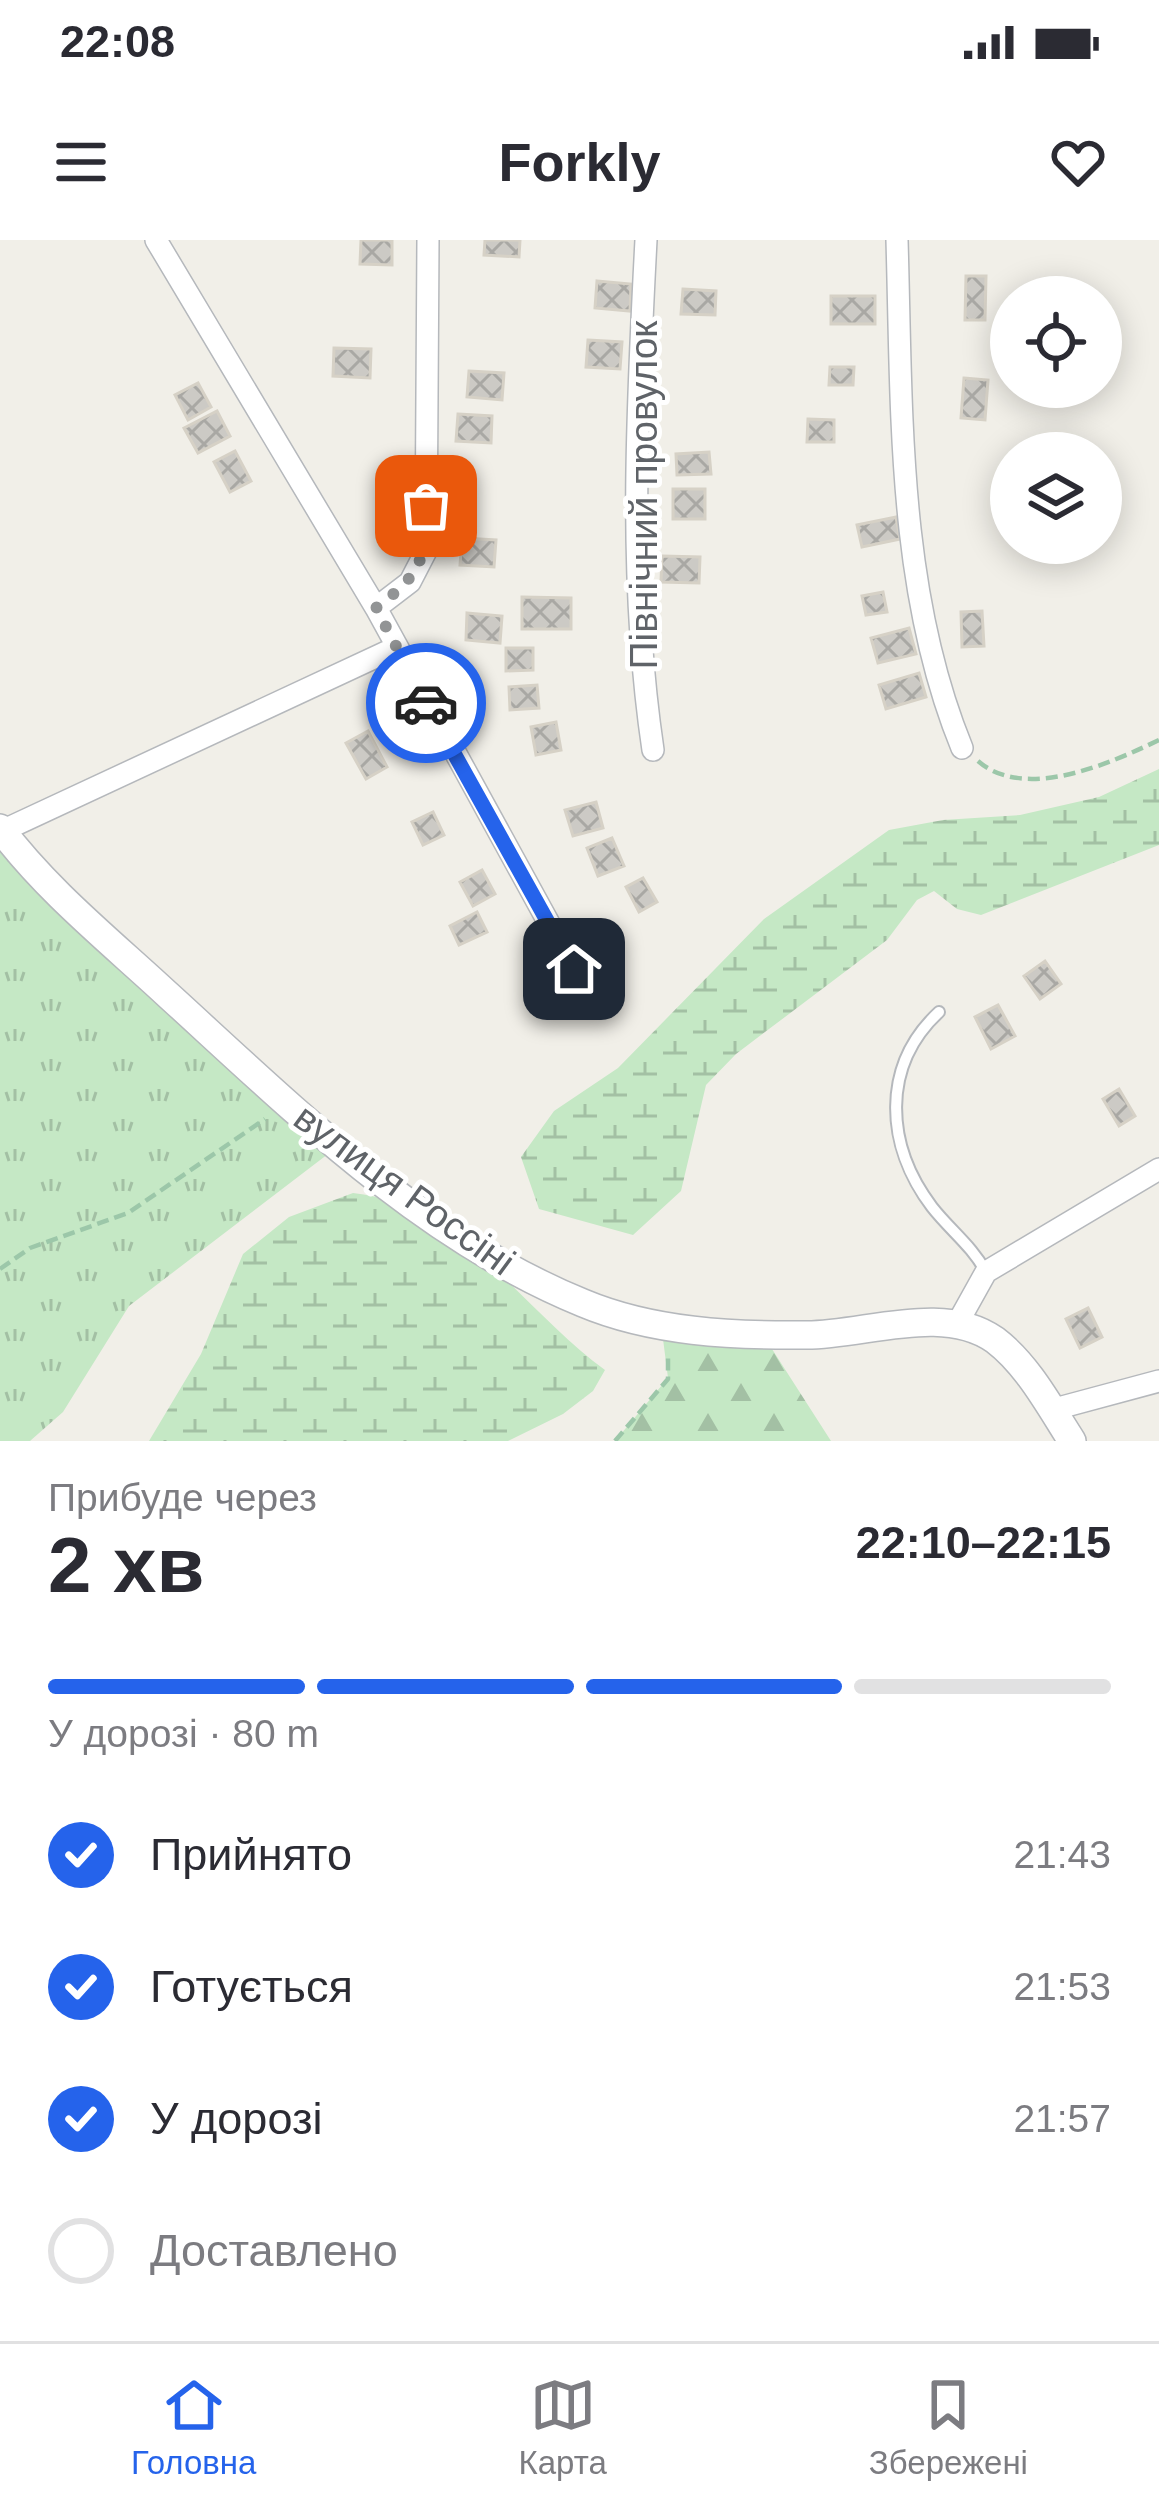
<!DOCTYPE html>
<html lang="uk">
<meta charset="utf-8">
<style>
:root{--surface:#fff;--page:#f7f7f7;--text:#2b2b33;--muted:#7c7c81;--line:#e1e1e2;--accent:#2563eb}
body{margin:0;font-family:Arial,sans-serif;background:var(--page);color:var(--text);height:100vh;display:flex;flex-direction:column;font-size:45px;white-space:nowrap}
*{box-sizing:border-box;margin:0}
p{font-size:39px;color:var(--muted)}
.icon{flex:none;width:66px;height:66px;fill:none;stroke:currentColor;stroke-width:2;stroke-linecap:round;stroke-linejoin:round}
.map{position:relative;height:1201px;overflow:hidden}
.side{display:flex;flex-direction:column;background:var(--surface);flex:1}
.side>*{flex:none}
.controls{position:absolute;left:990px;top:36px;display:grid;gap:24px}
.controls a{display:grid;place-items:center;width:132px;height:132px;border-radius:50%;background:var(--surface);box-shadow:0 6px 30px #0003;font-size:60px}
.pin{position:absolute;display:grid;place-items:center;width:102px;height:102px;color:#fff;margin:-51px;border-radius:24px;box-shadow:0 6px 18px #0006}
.courier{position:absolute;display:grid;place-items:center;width:120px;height:120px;margin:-60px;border:9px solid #2563eb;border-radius:50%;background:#fff;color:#222;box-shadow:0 3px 15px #0007}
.headline em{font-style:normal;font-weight:600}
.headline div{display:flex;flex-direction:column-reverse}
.headline{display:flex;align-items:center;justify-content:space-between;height:204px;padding:0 48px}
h1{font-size:78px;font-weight:600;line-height:90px}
.bar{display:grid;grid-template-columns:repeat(4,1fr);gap:18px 12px;align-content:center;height:144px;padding:0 48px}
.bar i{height:15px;border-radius:9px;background:var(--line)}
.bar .on{background:var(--accent)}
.bar p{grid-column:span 4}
ol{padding:0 48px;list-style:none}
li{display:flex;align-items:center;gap:36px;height:132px}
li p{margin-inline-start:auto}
li .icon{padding:12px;border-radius:50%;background:var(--accent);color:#fff;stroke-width:4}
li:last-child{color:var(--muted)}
li i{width:66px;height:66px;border:6px solid var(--line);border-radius:50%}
.status{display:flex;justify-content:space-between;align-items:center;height:84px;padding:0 60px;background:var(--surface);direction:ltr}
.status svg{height:33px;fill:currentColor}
header{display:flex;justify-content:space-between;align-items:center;height:156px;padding:0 48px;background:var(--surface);font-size:54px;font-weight:600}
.dock{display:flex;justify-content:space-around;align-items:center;height:168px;border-top:3px solid var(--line);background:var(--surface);font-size:33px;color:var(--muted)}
.dock a{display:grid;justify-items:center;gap:6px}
.dock .on{color:var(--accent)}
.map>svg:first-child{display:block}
.grass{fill:url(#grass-tufts)}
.forest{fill:url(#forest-firs)}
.wetland{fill:url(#wetland-marsh)}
.building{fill:url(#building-cross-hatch);stroke:#d6d1c6;stroke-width:3}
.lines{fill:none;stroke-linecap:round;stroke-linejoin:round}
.service-casing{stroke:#b5b8bc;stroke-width:14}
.minor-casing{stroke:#b5b8bc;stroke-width:24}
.tertiary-casing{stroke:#b5b8bc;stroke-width:30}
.path{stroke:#9cc7a9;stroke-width:4.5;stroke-dasharray:12 6;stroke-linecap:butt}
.service{stroke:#fff;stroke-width:10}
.minor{stroke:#fff;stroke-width:21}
.tertiary{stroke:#fff;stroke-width:27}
.done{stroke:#929495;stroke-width:12;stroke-dasharray:0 21.6}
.route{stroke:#2563eb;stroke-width:15}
.labels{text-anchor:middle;stroke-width:10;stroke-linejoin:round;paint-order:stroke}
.street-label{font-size:39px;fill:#5f6368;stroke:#fff}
</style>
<div class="status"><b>22:08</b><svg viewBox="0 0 49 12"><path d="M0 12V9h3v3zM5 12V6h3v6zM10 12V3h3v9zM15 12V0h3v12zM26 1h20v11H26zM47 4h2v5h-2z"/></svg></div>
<header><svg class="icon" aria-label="menu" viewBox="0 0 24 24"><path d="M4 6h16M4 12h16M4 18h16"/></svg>Forkly<svg class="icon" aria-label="heart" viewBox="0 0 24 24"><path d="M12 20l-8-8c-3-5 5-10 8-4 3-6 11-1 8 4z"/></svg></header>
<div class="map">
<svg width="1159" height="1201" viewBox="0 0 1159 1201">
<defs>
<pattern id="grass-tufts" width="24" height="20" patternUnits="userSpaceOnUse" patternTransform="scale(3)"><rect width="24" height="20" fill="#c5e8c5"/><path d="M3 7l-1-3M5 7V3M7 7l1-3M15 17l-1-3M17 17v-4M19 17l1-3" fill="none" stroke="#a3c0a4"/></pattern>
<pattern id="forest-firs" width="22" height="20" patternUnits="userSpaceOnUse" patternTransform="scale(3)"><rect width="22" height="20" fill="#c5e8c5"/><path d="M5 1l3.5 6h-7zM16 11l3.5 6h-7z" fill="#a3c0a4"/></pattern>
<pattern id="wetland-marsh" width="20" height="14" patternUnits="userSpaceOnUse" patternTransform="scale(3)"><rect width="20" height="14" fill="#c5e8c5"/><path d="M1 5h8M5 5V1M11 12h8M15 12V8" fill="none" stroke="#a3c0a4"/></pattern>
<pattern id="building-cross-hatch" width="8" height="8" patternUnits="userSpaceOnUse" patternTransform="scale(3)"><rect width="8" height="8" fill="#cccac5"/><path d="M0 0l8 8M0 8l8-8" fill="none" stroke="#a9a8a4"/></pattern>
</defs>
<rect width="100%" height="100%" fill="#f1efe8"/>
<path class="grass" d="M0 588 328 914 129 1066 63 1172 30 1201H0Z"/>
<path class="forest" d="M763 1095 831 1201H615L668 1138 663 1099Z"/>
<path class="wetland" d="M1159 529V605L981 675 957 669 934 651 917 660 887 700 736 814 706 845 681 951 633 995 539 969 521 917 554 871 618 828 764 679 889 590 943 580 1020 575 1099 557Z
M353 953C460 964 524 1072 605 1130L593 1151 563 1174 508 1201H149L201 1114 243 1014 289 977Z"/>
<path class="building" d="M361 0H392V25L360 24Z
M485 0H520L519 17 484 15Z
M966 36H986L985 80H965Z
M597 41 631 44 630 71 595 68Z
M683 49 716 51 715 75 681 74Z
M831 56H875V84H831Z
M588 100 622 102 620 129 586 127Z
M334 108 371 109 370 138 333 136Z
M830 127H854L853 145H829Z
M469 131 504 133 502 160 467 157Z
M964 138 988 140 985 180 961 178Z
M198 143 211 167 188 180 175 155Z
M217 171 230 196 198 213 184 188Z
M458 174 492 176 491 203 456 201Z
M808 179 834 180V202H807Z
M235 211 251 241 230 252 214 222Z
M709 212 711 234 677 235 676 214Z
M673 249H705V279H673Z
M896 277 900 299 862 307 857 285Z
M462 298 496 300 494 327 460 325Z
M662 316 700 317 699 343 661 342Z
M883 352 887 372 866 375 862 356Z
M522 357 571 358V389H522Z
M982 371 984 406 962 407 961 372Z
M467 373 502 376 500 403 466 400Z
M909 388 916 414 878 423 871 398Z
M506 408H533V430L506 431Z
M919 433 926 457 886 469 879 445Z
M537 445 539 468 510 470 509 447Z
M556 482 561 510 536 515 531 487Z
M368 491 387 527 366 539 346 503Z
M596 562 603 588 573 596 565 570Z
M433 572 444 595 423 605 412 582Z
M612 598 624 626 598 636 587 608Z
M482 630 495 654 473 666 460 642Z
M643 638 657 662 639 672 626 647Z
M477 672 487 692 459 705 450 686Z
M1045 721 1061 744 1040 759 1024 736Z
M998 765 1015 796 991 809 975 777Z
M1119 849 1135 876 1119 886 1103 859Z
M1088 1068 1102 1097 1080 1108 1066 1079Z"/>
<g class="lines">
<g class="service-casing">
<path id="service" d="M939 772C881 826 885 905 932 967 950 990 972 1006 986 1032"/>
</g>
<g class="minor-casing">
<path id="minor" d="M156 0 376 368 574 729
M646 0C637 170 628 342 653 510
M897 0C902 169 897 350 962 508
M376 368 410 342 426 311 428 0
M2 591 395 408
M957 1084 986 1032 1159 929
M1051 1170 1159 1141"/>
</g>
<g class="tertiary-casing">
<path id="tertiary" d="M0 588C47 651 111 702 168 755 293 869 423 998 583 1063 652 1092 733 1096 807 1095 865 1095 943 1063 995 1100 1028 1125 1050 1167 1072 1201"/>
</g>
<path class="path" d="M978 521C1025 562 1111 523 1159 500
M0 1029 30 1008 128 973 265 879
M615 1201 668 1139V1113"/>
<use href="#service" class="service"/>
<use href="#minor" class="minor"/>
<use href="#tertiary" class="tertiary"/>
</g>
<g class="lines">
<path class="done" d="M426 463 376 368C420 334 426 322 426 266"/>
<path class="route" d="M426 463 574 729"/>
</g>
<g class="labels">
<g class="street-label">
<text transform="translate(643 255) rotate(-90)" y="14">Північний провулок</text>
<text transform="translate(405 949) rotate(36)" y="14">вулиця Россіні</text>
</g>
</g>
</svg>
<div class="controls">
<a><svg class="icon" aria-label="locate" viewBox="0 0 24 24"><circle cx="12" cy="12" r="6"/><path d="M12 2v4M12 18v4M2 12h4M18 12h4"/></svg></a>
<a><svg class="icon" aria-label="layers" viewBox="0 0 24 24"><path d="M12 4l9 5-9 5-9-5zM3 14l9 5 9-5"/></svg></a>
</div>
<div class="pin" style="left:426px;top:266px;background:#ea580c"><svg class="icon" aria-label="bag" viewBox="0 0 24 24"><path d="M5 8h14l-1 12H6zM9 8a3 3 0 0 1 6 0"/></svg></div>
<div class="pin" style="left:574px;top:729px;background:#1f2937"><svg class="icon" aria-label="home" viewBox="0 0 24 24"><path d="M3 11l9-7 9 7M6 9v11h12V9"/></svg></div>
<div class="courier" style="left:426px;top:463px"><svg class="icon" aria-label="car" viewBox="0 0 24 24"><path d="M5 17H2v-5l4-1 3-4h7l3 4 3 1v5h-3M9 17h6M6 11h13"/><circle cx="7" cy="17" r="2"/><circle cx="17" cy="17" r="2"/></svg></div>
</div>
<section class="side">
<div class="headline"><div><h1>2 хв</h1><p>Прибуде через</p></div><em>22:10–22:15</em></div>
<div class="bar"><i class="on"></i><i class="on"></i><i class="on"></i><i></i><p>У дорозі · 80 m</p></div>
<ol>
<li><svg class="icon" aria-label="check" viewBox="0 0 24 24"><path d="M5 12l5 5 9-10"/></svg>Прийнято<p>21:43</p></li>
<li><svg class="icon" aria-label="check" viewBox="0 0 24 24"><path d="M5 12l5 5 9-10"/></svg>Готується<p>21:53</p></li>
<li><svg class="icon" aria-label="check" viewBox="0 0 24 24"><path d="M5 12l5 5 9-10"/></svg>У дорозі<p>21:57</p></li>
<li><i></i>Доставлено</li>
</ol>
</section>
<nav class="dock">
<a class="on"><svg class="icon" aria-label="home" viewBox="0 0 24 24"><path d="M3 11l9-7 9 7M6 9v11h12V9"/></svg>Головна</a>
<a><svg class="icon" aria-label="map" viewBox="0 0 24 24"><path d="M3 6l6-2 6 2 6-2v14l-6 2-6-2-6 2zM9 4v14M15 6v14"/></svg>Карта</a>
<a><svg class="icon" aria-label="saved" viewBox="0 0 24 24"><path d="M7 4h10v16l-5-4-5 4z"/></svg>Збережені</a>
</nav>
